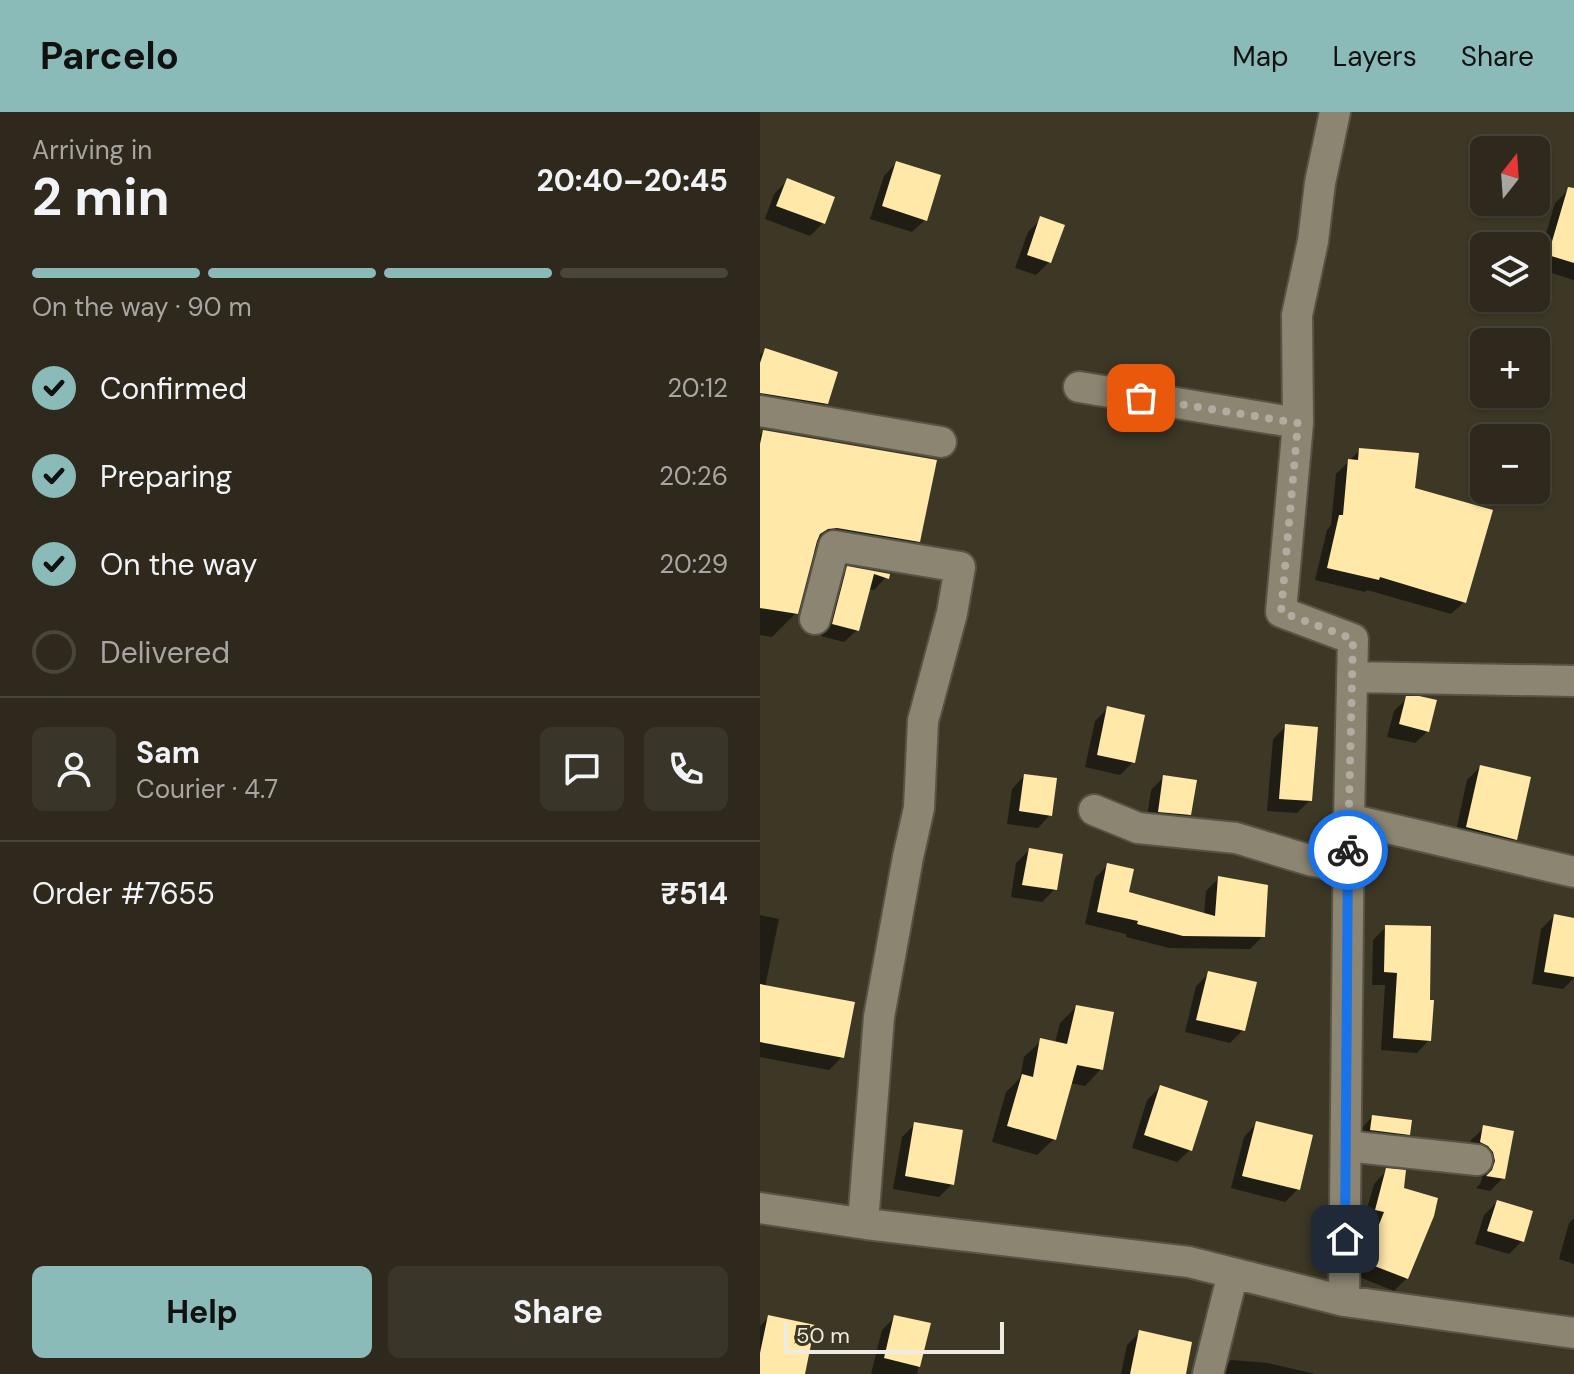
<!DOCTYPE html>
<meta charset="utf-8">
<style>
:root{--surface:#2e291c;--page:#3a3529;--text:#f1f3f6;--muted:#a7a6a3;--line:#49453b;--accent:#8bbbb9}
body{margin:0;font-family:"DM Sans",sans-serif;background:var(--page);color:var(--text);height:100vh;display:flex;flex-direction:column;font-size:30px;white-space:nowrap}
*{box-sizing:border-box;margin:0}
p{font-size:26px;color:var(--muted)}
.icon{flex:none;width:44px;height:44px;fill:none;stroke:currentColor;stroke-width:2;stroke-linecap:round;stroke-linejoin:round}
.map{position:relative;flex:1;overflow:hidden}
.drawer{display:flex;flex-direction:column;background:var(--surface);width:760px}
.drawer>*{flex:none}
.needle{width:52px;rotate:17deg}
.controls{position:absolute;left:710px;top:24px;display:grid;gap:16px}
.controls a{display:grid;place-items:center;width:80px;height:80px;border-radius:12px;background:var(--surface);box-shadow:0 2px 6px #0004,0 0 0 2px var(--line);font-size:40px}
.scale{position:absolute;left:24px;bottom:20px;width:220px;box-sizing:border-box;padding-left:8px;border:4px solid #efebe1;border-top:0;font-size:22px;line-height:28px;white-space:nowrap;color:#efebe1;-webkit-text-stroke:6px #3d3726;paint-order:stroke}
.pin{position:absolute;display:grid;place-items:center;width:68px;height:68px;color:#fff;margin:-34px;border-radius:16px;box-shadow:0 4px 12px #0006}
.courier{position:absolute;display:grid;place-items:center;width:80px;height:80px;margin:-40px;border:6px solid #1a73e8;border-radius:50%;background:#fff;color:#222;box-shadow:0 2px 10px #0007}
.head em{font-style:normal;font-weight:700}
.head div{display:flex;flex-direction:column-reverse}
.head{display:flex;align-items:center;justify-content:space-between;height:136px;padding:0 32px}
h1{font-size:52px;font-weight:700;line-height:60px}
.bar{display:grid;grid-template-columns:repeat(4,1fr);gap:12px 8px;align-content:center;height:96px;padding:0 32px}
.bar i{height:10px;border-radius:6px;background:var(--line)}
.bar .on{background:var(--accent)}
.bar p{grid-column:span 4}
.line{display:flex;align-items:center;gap:20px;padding:0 32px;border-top:2px solid var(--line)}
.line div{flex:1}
.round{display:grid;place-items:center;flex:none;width:84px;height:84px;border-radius:12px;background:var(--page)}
ol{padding:0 32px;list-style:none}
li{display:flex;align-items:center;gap:24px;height:88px}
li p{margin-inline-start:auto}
li .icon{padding:8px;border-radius:50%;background:var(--accent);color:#111;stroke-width:4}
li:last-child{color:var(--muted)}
li i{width:44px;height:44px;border:4px solid var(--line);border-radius:50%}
.button{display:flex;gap:16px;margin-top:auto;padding:16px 32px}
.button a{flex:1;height:92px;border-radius:12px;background:var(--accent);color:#111;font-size:32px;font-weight:700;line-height:92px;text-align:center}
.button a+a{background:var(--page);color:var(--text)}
header{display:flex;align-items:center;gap:48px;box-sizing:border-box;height:112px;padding:0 40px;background:var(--accent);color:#111}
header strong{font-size:38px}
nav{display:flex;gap:44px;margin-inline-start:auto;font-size:28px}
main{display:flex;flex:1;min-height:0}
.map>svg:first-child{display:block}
.shadow{fill:#0007}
.building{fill:#ffe8a8}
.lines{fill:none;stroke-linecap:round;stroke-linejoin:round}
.minor-casing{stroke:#585345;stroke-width:34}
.minor{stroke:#8b8571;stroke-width:30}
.done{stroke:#b1aca0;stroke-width:8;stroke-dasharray:0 14.4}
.route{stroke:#1a73e8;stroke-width:10}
</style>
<header>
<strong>Parcelo</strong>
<nav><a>Map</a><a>Layers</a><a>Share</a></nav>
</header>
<main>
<section class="drawer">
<div class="head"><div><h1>2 min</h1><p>Arriving in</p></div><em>20:40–20:45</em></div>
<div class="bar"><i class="on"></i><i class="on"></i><i class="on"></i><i></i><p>On the way · 90 m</p></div>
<ol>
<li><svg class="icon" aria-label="check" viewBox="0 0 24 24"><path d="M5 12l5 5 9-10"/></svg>Confirmed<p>20:12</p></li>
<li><svg class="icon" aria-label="check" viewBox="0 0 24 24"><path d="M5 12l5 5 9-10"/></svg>Preparing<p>20:26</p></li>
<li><svg class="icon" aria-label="check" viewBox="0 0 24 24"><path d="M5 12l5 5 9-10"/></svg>On the way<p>20:29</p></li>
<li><i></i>Delivered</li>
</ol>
<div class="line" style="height:144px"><a class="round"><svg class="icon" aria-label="person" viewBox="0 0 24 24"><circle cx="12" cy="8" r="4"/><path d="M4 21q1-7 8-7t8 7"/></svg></a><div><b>Sam</b><p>Courier · 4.7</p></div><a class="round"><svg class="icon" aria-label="chat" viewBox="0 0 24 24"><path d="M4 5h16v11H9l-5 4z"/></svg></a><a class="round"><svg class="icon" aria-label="phone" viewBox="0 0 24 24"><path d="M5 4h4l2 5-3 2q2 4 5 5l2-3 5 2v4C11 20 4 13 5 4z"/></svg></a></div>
<div class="line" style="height:104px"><div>Order #7655</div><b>₹514</b></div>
<div class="button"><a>Help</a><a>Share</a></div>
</section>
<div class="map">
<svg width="814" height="1262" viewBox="0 0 814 1262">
<rect width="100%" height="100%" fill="#3d3726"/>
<path class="shadow" d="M136 51 165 108 152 120 110 107 124 64Z
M27 69 73 86 63 111 50 124 5 107 14 82Z
M808 78 814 80V168L776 156 795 91Z
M281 107 289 150 276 163 255 156 268 120Z
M5 238 66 291 53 304 0 295V243Z
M4 320 158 429 134 453 52 440 36 501 12 525 0 523V323Z
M600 338 653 377 704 490 691 502 607 478 605 480 555 468 567 418 571 413 576 362Z
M88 457 128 463 114 478 108 477 97 518 84 530 61 524 75 470Z
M647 586 668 619 655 631 627 625 634 599Z
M348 596 373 650 360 663 325 655 335 609Z
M526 614 550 688 537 701 507 699 513 627Z
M720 655 755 727 743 740 694 728 707 668Z
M264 664 290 703 278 716 247 712 252 677Z
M404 665 429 702 416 715 386 712 391 678Z
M269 738 295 777 282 790 251 785 256 751Z
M348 753 366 782 444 803 446 779 459 766 503 824 490 837 409 836 366 825V822L325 812 335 766Z
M0 803 19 807 5 875 82 945 69 958 0 945Z
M794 804 814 808V866L803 877 772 872 781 817Z
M626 815 669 928 657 941 621 938 625 873H612L613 828Z
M449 861 483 918 470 931 425 920 436 874Z
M316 895 341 957 325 974 310 971 294 1027 277 1043 232 1030 246 980 260 966 264 945 281 929 295 931 300 911Z
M400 975 430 1038 417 1050 372 1036 387 988Z
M612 1005 648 1022 636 1035 598 1031 600 1018Z
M155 1012 192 1072 179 1085 133 1077 142 1025Z
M496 1012 538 1077 525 1090 471 1076 484 1025Z
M724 1016 743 1066 730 1079 716 1076 720 1072 723 1063 721 1053 708 1043 711 1028Z
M627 1058 641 1078 647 1166 634 1179 592 1162 612 1113 603 1111 614 1072Z
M737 1090 762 1129 749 1142 715 1132 724 1103Z
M814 1106V1152L799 1147 809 1111Z
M9 1205 43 1262H0V1214Z
M135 1205 168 1213 157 1262H111L122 1218Z
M380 1220 424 1262H361L367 1233Z
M471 1248 508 1251 555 1262H458Z"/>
<path class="building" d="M136 49 181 63 167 109 122 94Z
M27 66 75 85 65 112 16 94Z
M808 75 814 76V151L788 143Z
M280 104 305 113 291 151 267 143Z
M5 236 78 260 68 292 0 281V251Z
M3 318 177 348 160 430 77 416 68 417 60 422 57 429 38 502 0 496V332Z
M599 336 659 341 655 376 733 398 706 491 620 465 619 468 567 456 579 403H583L588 347 598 348Z
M87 454 130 462 129 467 114 462 99 519 72 512Z
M646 584H659L677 588 669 620 639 612Z
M347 594 385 603 375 651 337 643Z
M525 612 558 615 552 689 519 687Z
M720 653 771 665 757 728 706 715Z
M264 662 297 666 292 704 259 699Z
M403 663 437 668 431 703 398 700Z
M269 736 303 742 297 778 262 773Z
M347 751 374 757 369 780 455 804 458 764 508 773 505 825 423 824 377 812 378 809 337 800Z
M794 802 814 806V865L784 860Z
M625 813 671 814 670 888H674L671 929 633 926 637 861 624 860Z
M448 859 497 870 485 919 436 908Z
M0 872 95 890 84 946 0 930Z
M316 893 354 900 343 958 317 953 296 1028 247 1014 262 962 273 965 280 926 307 932Z
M400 973 448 989 432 1039 384 1023Z
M612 1003 652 1008 650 1023 610 1018Z
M496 1009 553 1023 540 1078 482 1064Z
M154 1010 203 1018 194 1073 145 1064Z
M723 1013 754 1019 745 1067 726 1064 732 1058 735 1049 733 1040 728 1034 720 1030Z
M626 1056 646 1058 644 1076 678 1086 674 1104 648 1167 604 1150 624 1100 615 1098Z
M737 1088 773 1099 764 1130 727 1119Z
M8 1203 55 1213 45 1262H0V1241Z
M134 1203 171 1211 160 1255 124 1246Z
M379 1218 432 1230 426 1262H370Z"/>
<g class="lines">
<g class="minor-casing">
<path id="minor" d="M319 275 538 311 521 500 593 527 589 707 584 1189
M0 299 181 330
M538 311 537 203 553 129 560 71 575 0
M55 507 74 434 200 455 192 501 163 609 159 696 148 745 119 905 103 1111
M592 565 814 569
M334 698 378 716 476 726 549 748 588 756
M589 707 814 760
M586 1034 717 1048
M0 1096 106 1112 429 1150 584 1189 814 1221
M448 1262 473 1161"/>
</g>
<use href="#minor" class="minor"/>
</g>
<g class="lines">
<path class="done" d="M381 286 538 311 521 500 593 527 588 738"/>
<path class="route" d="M585 1127 588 738"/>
</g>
</svg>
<div class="controls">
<a><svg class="needle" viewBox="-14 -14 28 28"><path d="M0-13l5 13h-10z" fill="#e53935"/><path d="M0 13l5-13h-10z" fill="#a7a6a3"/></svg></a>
<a><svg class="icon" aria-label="layers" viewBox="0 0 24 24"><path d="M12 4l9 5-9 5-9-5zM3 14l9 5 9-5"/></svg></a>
<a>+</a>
<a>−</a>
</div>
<div class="scale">50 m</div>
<div class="pin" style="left:381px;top:286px;background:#ea580c"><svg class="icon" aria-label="bag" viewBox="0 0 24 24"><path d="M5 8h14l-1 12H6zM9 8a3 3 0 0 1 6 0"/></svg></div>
<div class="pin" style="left:585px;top:1127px;background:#1f2937"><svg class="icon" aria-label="home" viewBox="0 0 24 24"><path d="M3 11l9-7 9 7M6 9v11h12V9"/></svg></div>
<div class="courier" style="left:588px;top:738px"><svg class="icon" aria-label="bike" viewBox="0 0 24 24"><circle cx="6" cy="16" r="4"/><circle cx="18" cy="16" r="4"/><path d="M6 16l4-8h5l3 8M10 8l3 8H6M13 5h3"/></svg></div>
</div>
</main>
